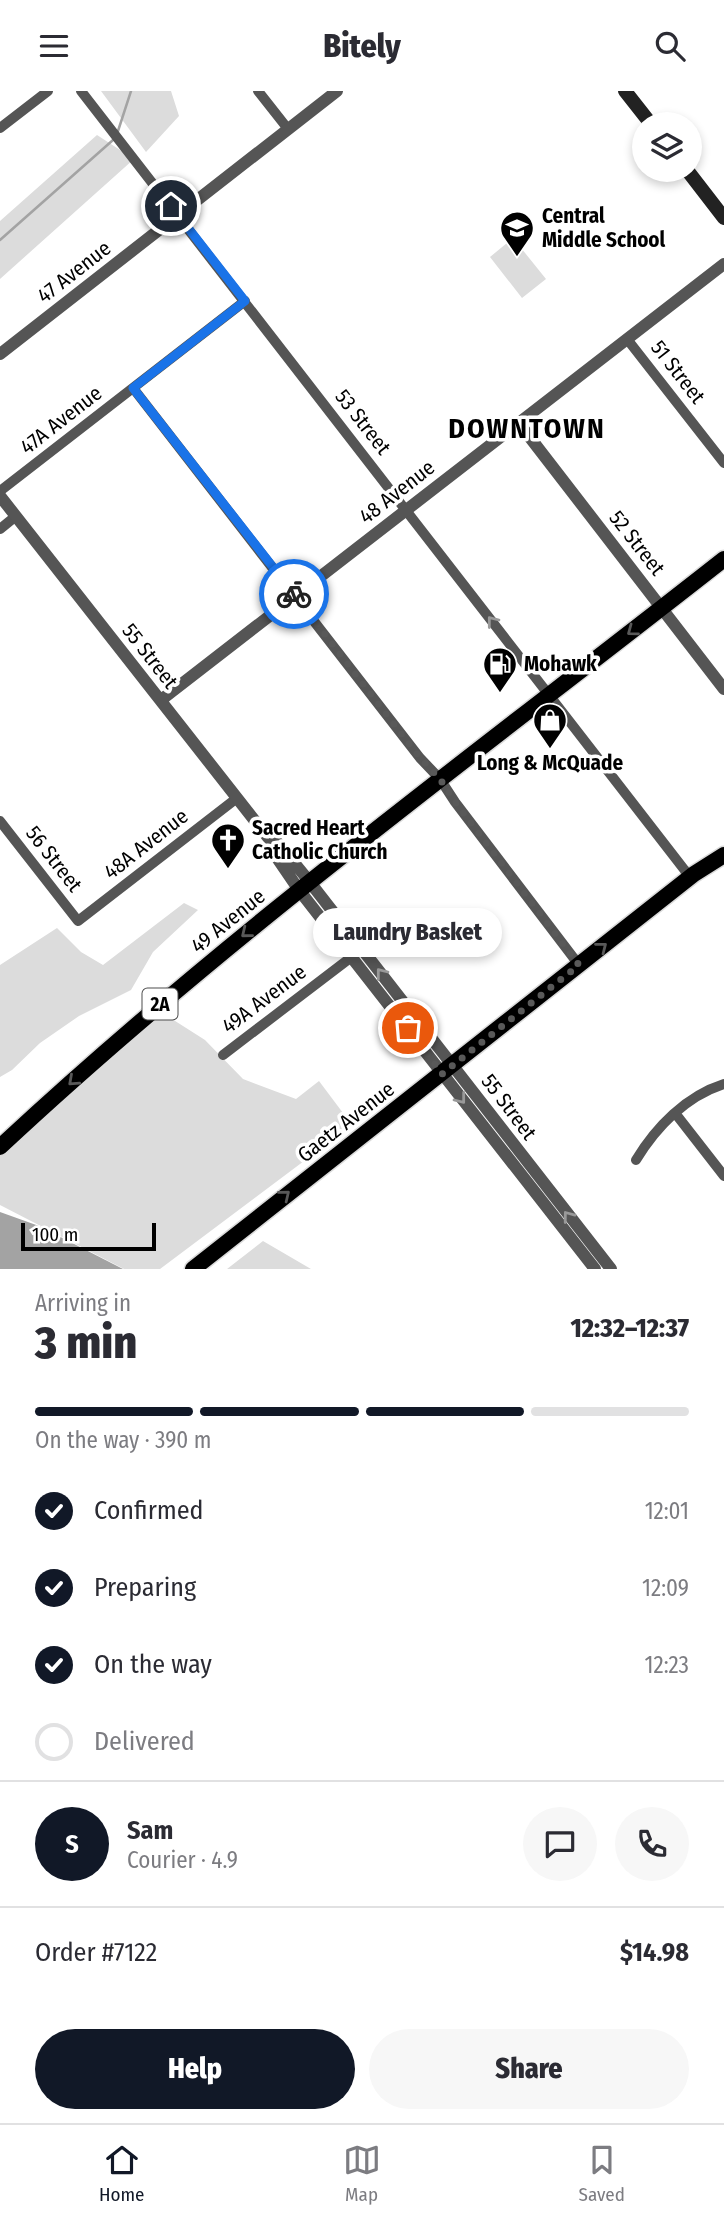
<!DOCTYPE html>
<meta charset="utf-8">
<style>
:root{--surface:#fff;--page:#f7f7f7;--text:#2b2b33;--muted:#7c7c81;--line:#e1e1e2;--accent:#111827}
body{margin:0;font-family:"Fira Sans Condensed",sans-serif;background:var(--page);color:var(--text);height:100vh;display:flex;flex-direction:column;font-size:26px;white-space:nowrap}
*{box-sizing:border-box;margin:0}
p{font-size:23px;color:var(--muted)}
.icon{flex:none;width:38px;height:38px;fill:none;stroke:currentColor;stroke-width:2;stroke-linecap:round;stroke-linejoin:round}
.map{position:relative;height:1178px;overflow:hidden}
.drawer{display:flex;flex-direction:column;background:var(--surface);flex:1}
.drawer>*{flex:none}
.buttons{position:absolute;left:632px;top:21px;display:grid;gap:14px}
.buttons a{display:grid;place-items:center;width:70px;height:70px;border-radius:50%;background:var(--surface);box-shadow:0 4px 10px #0003;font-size:35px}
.scale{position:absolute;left:21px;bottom:18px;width:135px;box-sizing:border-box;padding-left:7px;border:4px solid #000;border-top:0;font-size:19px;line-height:24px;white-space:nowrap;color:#000;-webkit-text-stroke:5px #fff;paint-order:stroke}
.pin{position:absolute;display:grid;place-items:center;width:60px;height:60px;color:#fff;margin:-30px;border:4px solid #fff;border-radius:50%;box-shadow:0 2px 7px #0007}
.courier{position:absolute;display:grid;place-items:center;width:70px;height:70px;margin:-35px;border:5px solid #1a73e8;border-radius:50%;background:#fff;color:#222;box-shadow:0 2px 9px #0007}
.bubble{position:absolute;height:49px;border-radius:24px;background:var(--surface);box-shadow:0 4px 10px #0003;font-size:23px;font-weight:800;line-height:49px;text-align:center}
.overview em{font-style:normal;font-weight:800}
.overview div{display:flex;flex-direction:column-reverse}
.overview{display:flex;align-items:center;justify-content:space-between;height:119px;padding:0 35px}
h1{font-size:46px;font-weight:800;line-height:52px}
.bar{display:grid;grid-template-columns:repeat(4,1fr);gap:10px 7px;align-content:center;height:84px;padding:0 35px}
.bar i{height:9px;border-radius:5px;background:var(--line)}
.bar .current{background:var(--accent)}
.bar p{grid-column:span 4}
.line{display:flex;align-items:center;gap:18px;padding:0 35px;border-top:2px solid var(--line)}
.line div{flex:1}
.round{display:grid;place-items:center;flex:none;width:74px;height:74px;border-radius:37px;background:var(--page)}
ol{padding:0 35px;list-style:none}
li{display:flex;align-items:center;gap:21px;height:77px}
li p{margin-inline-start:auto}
li .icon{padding:7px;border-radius:50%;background:var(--accent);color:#fff;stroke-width:4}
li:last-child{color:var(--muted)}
li i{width:38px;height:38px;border:4px solid var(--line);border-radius:50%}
.button{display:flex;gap:14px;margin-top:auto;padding:14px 35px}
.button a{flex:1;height:80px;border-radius:42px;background:var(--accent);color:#fff;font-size:28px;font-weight:800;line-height:80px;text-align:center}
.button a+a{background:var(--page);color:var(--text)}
header{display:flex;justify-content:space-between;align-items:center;height:91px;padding:0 35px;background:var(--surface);font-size:32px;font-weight:800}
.tab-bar{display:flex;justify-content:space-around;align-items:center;height:98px;border-top:2px solid var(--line);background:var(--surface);font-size:19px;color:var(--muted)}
.tab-bar a{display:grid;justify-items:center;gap:4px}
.tab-bar .current{color:var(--accent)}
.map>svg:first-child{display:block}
.green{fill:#dcdcdc}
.water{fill:#a3a3a3}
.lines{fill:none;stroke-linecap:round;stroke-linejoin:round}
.stream{stroke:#a3a3a3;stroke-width:2.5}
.primary-casing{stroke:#dbdbdb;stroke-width:19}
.minor{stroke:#555;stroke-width:10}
.tertiary{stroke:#555;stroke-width:12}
.secondary{stroke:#222;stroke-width:14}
.primary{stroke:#000;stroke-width:16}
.oneway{stroke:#999}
.oneway2{stroke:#595959}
.done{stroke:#595959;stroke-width:7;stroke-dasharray:0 12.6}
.route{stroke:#1a73e8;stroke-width:9}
.labels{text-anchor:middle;stroke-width:7;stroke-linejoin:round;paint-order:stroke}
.shield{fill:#fff;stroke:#4c4c4c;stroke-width:2}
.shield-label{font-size:19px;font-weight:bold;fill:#000}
.poi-label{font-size:21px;font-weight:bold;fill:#000;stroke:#fff;text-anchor:start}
.street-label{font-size:21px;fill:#000;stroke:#fff}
.district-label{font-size:28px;font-weight:bold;letter-spacing:2px;fill:#000;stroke:#fff}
</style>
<header><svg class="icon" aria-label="menu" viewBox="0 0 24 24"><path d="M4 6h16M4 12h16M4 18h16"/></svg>Bitely<svg class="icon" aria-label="search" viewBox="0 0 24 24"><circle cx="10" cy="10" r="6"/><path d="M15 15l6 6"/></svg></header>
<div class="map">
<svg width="724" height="1178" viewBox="0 0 724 1178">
<rect width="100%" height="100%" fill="#fff"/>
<path class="green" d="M101 0H171L179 25 146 61Z
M97 44 134 68 0 188V130Z
M513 147 546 188 522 207 490 166Z
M184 812 198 819 153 861 131 899 79 925 40 952 12 979 0 986V874L57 837 81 861 103 874Z
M161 921 205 949 243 988 296 1008 319 990 352 1034 160 1178H124L0 1114V1064Z
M263 1150 311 1178H227Z"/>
<path class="water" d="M0 1121 39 1135 123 1178H0Z"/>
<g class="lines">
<path class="stream" d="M118 40 131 0
M0 149 113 49"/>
<g class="primary-casing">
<path id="primary" d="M0 1056C228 843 480 660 724 468
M193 1178 694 783 724 764"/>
</g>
<path class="minor" d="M81 0 690 786
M258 0 288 38
M0 37 48 0
M627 248 724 372
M133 297 420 667 440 688 455 711 579 874
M0 400 245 210
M0 438 16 425
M0 730 78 830 237 707
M223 964 362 858
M675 1022 724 1085
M636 1069C656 1036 686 1005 724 993"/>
<path class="tertiary" d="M0 263 337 0
M518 331 724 598
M0 405 270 749 278 752 309 790 611 1178
M161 609 724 173
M270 749 271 758 299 799 595 1178"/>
<path class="secondary" d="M625 0 651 33
M687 79 724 127"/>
<use href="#primary" class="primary"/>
</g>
<defs><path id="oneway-chevron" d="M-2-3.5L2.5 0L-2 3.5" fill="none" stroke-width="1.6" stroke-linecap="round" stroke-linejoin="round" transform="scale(1.75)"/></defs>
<g class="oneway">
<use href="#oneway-chevron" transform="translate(492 530) rotate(-128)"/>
<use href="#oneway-chevron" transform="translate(381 882) rotate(-128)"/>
<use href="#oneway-chevron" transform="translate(461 1008) rotate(52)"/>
<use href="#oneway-chevron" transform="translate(568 1125) rotate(-127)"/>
</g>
<g class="oneway2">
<use href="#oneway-chevron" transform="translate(632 540) rotate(143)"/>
<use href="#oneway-chevron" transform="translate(246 842) rotate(141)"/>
<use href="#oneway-chevron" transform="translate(602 856) rotate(-38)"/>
<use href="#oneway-chevron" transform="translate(73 990) rotate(138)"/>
<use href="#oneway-chevron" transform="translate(285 1104) rotate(-39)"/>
</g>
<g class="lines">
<path class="done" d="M294 503 420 667 440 688 455 711 579 874 442 983 408 937"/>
<path class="route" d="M171 115 245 210 133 297 294 503"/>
</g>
<defs>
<g id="school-pin" transform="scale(1.75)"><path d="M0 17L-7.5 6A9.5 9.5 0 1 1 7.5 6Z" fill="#000" stroke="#fff"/><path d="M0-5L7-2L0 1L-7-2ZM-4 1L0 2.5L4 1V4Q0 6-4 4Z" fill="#fff"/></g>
<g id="fuel-pin" transform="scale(1.75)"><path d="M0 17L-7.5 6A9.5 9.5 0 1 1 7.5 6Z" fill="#000" stroke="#fff"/><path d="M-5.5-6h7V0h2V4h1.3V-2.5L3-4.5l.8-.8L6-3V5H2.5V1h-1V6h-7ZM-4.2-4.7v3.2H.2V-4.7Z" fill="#fff"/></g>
<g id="shop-pin" transform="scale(1.75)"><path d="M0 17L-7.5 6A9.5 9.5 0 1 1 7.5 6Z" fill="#000" stroke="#fff"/><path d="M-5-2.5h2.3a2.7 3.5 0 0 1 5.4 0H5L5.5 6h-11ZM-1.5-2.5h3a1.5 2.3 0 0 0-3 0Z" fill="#fff"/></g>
<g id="church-pin" transform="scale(1.75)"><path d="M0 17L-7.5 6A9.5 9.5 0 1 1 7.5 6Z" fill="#000" stroke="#fff"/><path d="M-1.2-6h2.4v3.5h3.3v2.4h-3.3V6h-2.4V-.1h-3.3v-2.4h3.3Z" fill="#fff"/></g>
</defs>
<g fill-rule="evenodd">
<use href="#school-pin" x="517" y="137"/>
<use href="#fuel-pin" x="500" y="573"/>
<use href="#shop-pin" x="550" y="629"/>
<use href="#church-pin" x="228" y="749"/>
</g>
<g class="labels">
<rect class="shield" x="142.5" y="897.5" width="35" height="31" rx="5"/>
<g class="shield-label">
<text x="160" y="920">2A</text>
</g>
<g class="poi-label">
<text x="542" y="132">Central<tspan x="542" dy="24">Middle School</tspan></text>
<text x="524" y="580">Mohawk</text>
<text x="550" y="679" text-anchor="middle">Long &amp; McQuade</text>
<text x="252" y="744">Sacred Heart<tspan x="252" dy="24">Catholic Church</tspan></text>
</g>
<g class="street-label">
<text transform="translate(74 181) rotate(-38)" y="7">47 Avenue</text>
<text transform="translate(678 281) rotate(52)" y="7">51 Street</text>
<text transform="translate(61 329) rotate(-38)" y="7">47A Avenue</text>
<text transform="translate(363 331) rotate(52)" y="7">53 Street</text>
<text transform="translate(397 401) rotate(-38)" y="7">48 Avenue</text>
<text transform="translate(637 452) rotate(52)" y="7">52 Street</text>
<text transform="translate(150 565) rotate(52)" y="7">55 Street</text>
<text transform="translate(146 753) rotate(-38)" y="7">48A Avenue</text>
<text transform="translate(54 768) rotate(52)" y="7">56 Street</text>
<text transform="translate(228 830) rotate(-39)" y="7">49 Avenue</text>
<text transform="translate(264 908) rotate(-37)" y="7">49A Avenue</text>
<text transform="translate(509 1016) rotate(53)" y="7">55 Street</text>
<text transform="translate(346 1031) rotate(-38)" y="7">Gaetz Avenue</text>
</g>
<g class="district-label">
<text x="527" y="347">DOWNTOWN</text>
</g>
</g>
</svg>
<div class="buttons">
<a><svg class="icon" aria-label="layers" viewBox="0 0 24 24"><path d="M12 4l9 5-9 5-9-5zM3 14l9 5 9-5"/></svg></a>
</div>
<div class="scale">100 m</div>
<div class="pin" style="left:408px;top:937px;background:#ea580c"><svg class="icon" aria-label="bag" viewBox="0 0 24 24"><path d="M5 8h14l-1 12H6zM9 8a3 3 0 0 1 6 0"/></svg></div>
<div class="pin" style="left:171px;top:115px;background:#1f2937"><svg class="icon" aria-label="home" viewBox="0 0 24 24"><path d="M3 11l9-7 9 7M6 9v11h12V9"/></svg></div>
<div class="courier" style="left:294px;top:503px"><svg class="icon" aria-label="bike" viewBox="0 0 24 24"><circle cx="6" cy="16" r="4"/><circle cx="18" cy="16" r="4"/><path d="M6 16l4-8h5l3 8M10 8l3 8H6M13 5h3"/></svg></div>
<div class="bubble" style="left:313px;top:817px;width:189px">Laundry Basket</div>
</div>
<section class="drawer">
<div class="overview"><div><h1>3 min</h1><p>Arriving in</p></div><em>12:32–12:37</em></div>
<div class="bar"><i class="current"></i><i class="current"></i><i class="current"></i><i></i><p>On the way · 390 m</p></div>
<ol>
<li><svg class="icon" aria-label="check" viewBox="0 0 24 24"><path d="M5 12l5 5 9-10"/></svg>Confirmed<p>12:01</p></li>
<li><svg class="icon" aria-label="check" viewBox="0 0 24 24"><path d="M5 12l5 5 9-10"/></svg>Preparing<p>12:09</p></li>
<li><svg class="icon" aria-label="check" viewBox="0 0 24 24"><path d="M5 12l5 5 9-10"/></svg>On the way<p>12:23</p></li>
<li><i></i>Delivered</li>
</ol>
<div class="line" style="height:126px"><b class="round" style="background:var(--accent);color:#fff">S</b><div><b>Sam</b><p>Courier · 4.9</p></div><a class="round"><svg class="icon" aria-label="chat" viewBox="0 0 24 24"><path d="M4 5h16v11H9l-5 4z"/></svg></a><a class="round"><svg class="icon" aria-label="phone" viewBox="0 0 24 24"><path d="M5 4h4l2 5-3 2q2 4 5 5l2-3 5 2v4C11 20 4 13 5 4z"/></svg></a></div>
<div class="line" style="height:91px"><div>Order #7122</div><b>$14.98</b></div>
<div class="button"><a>Help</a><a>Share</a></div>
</section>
<nav class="tab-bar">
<a class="current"><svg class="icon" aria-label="home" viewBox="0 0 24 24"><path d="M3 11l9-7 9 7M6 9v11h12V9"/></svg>Home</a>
<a><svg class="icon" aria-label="map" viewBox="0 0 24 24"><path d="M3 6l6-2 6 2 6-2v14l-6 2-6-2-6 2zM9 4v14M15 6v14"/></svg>Map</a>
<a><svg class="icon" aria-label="saved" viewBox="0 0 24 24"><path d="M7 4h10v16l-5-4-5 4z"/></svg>Saved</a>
</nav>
